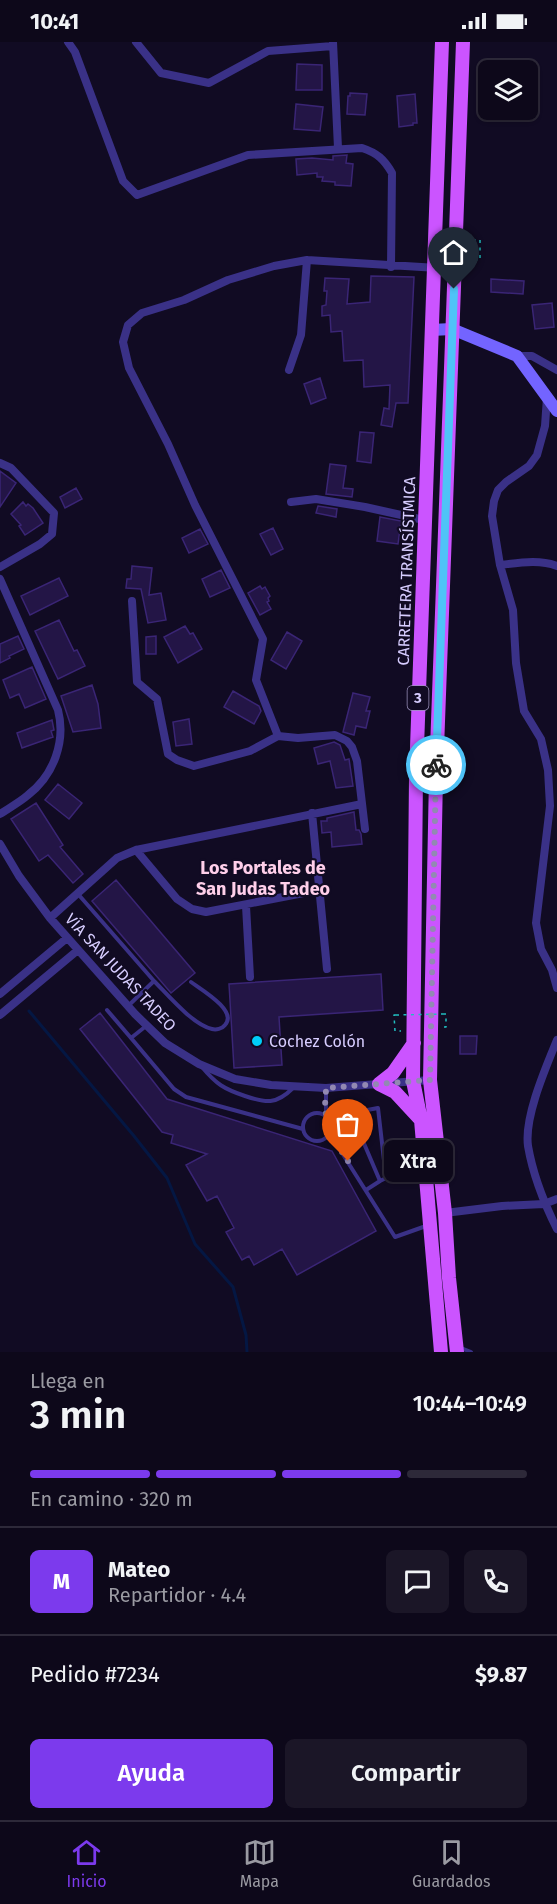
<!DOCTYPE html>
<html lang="es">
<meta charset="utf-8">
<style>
:root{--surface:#0d081a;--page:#1b1627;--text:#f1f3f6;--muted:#9a9aa2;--line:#2d2939;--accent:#7c3aed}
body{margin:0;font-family:"Fira Sans",sans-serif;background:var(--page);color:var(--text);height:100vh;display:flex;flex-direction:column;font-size:22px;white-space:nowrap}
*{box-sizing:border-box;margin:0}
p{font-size:20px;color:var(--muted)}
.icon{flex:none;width:33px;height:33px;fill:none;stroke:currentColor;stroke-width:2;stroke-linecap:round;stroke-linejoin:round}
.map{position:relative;height:1310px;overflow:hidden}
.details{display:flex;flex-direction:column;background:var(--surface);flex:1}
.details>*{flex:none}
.fabs{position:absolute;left:478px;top:18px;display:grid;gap:12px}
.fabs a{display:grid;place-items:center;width:60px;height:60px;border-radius:9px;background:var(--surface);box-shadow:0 2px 4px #0004,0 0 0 2px var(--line);font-size:30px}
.pin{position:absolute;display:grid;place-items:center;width:51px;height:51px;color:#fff;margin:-62px -26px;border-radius:50% 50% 50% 0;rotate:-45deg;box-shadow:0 0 6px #0007}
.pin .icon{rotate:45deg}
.courier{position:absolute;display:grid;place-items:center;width:60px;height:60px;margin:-30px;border:4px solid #4fc3f7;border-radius:50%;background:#fff;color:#222;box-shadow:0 2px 8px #0007}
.bubble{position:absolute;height:42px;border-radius:9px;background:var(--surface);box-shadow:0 2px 4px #0004,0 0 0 2px var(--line);font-size:20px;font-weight:600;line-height:42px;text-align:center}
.overview em{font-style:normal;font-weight:600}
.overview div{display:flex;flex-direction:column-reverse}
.overview{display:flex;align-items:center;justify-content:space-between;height:102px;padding:0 30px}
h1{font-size:39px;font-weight:600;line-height:45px}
.bar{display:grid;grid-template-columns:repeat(4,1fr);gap:9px 6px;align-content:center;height:72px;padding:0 30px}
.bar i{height:8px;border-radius:4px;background:var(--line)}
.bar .active{background:var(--accent)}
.bar p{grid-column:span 4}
.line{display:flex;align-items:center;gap:15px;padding:0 30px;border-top:2px solid var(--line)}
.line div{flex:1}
.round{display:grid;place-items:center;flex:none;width:63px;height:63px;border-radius:9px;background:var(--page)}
.cta{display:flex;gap:12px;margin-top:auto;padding:12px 30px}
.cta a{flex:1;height:69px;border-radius:9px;background:var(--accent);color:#fff;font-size:24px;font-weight:600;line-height:69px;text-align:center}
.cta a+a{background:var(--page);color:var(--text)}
.status{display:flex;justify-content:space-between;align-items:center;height:42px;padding:0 30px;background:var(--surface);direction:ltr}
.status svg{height:16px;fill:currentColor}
.tabs{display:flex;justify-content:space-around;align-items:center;height:84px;border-top:2px solid var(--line);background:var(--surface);font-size:16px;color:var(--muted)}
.tabs a{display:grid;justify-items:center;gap:3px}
.tabs .active{color:var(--accent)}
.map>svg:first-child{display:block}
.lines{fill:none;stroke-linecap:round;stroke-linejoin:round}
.stream{stroke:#041743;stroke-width:3}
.building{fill:#231546;stroke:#3a2575;stroke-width:1.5}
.path{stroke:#21bec0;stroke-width:1.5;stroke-dasharray:3 4.5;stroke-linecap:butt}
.lane{stroke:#3a3187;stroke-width:4}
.street{stroke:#3a3187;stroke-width:8}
.secondary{stroke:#7364ff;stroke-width:12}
.primary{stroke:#cb54ff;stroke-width:14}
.path-bridge{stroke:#21bec0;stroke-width:1.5;stroke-dasharray:3 4.5;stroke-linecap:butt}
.done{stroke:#9289b2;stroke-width:6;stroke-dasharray:0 10.8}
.route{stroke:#4fc3f7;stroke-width:8}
.poi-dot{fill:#00cef8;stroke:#110b23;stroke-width:2}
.labels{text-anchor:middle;stroke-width:4.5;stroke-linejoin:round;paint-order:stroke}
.shield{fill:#110b23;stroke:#9c93bd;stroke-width:1.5}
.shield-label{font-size:15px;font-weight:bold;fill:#d7cdff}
.street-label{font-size:16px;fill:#d7cdff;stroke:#110b23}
.poi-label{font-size:16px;fill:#d7cdff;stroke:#110b23;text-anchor:start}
.neighbourhood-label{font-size:18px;font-weight:bold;fill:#ffcfea;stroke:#110b23}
</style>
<div class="status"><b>10:41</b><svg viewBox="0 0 49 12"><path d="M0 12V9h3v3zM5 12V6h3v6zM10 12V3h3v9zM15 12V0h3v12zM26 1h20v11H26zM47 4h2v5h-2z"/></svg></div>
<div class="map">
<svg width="557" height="1310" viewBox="0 0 557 1310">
<rect width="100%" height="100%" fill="#110b23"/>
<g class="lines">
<path class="stream" d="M29 969 134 1094 167 1136 195 1202 233 1245 246 1293 247 1310"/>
</g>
<path class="building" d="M297 22 322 23V48H296Z
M350 51 367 52 365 73 347 72 348 54H350Z
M415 52 417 81H413V83L399 85 397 54Z
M296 62 323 65 320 89 294 87Z
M347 113 346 121 353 122 351 144 335 143V140L322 139 323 135H317V131L297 133 296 117 312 116 333 118V114Z
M371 234 414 235 408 361H396L392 385 381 383 384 366 389 367 390 343 364 345 363 318 344 319 342 289 331 290 330 273 322 274V264L326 263 327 249H324L325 236 349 237 347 262 370 260Z
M491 237 524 239 523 252 491 250Z
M552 261 554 285 535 287 532 263Z
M320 336 326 356 311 362 304 342Z
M360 390 374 391 371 421 357 419Z
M330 422 346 424 343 446 353 447 352 455 326 452Z
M0 429 16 441 0 465Z
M76 446 82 457 65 466 60 455Z
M23 460 26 464 28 462 33 466 43 481 25 493 19 484 21 483 11 472Z
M318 464 337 467 336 475 316 471Z
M380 475 401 479 398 502 377 499Z
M273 486 283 507 271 513 260 492Z
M200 487 208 502 189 511 182 496Z
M132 524 152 526 149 553 161 551 166 578 148 581 141 547 126 546 127 537H131Z
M221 528 230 546 210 555 202 537Z
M59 536 68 554 30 573 21 554Z
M260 544 262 547 265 545 270 554 268 556 269 559 267 560 271 567 260 573 248 551Z
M59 578 74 609 77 608 85 624 58 637 35 589Z
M185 584 190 592 193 591 202 607 178 621 164 595Z
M287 590 302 599 286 627 271 618Z
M18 594 24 607 9 614 10 616 0 621V602Z
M156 594V612H146V595Z
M32 625 46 657 25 666 19 652 10 656 3 638Z
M92 643 98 662 101 686 73 690 61 654Z
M233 649 259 664 261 669 254 682 224 665Z
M353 651 370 655 366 669H370L366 686 356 684 354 693 343 690Z
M189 677 192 702 176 704 173 680Z
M52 678 54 688 51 689 53 695 22 706 17 691Z
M334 700 340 703 345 718 349 717 353 744 336 746 330 719 318 722 314 706Z
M58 742 82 761 69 777 45 758Z
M36 761 63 803 60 805 83 832 73 841 48 813 39 819 11 777Z
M354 770 356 788H359L361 792 362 802 332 805 331 790 322 791 321 779H327V776Z
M116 838 195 931 171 951 92 859Z
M381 932 383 968 279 975 282 1023 234 1026 229 942Z
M100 971 167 1057 332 1109 376 1189 297 1233 282 1207 254 1223 249 1214 242 1218 226 1190 234 1186 217 1154 207 1159 186 1123 207 1112 171 1101 173 1093 162 1090 80 987Z
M460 994H477L476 1012H460Z"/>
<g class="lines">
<path class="path" d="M467 217 480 218V198H474V210H472
M396 973H394L395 989H401
M444 985H446V972H444"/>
<path class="lane" d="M78 852 154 939 128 964
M154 939C168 953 193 983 212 987 216 988 222 987 225 983 238 969 202 948 191 940
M107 968 131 996
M146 984 131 996 174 1047 186 1055 303 1087
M202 1025C216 1042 224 1047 245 1054 266 1061 276 1063 293 1046
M378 1066 386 1136 380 1139 351 1071Z
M303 1085a14 14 0 1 1 28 0a14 14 0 1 1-28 0Z
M326 1073V1046
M331 1080 351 1071
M330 1092 395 1195 426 1184
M366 1148 380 1139
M461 1306 471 1310"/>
<path class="street" d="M68 0 75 10 123 139 137 153 248 113 362 106C377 111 384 117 392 131L391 225
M136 0 161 31 209 41 268 9 333 4
M333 0 338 106
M517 314H532L557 328
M289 328 301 293 307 218
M547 355 545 384 537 413 529 424 506 440 498 448 494 459 492 474 500 523 513 568 516 621 524 669 541 697 548 728 550 764 536 881 541 907 552 928 557 946
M0 421 11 426 54 471 52 492 40 502 0 525
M291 460 316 457 365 465 424 478
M500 523C518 521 539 517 557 524
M0 537 58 668C66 699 54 733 28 753 20 760 9 766 0 772
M132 559 137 640 157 657 168 712 177 718 194 724 250 709 278 694
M312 771 327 927
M365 787 357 719 352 705 347 699 335 693 298 696 278 694 256 638 263 597 195 463 168 402 129 326 123 300 128 283 142 271 184 258 228 238 274 224 307 218 454 227
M0 802 19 834 50 876 135 972 165 1001 199 1022 235 1037 271 1043 326 1046 430 1038
M136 808 177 857 192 867 206 870 319 848
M246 864 250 935
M50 876 117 816 136 808 362 762
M0 952 67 896
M0 973 78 908
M557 998C546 1025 524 1075 528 1104 533 1133 544 1161 557 1187
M445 1171 502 1164 544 1162 557 1157"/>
<path class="secondary" d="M431 288 452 287 517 314 557 369"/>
<path class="primary" d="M414 1001 393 1031 379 1042 395 1050 420 1077
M441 1310 421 1078 413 1039 416 734 442 0
M457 1310 449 1236 445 1171 430 1038 436 734 463 0"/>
<path class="path-bridge" d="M429 208 472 210
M396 973 444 972"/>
</g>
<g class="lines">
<path class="done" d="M348 1119 330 1092C333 1082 328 1081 326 1072 324 1065 326 1054 326 1046L430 1038 436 723"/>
<path class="route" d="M436 723 454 247"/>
</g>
<circle class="poi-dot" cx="257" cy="999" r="6"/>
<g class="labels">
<rect class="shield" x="407.5" y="644" width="21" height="24" rx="4.5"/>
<g class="shield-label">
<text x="418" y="661">3</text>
</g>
<g class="street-label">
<text transform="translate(406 529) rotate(-88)" y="6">CARRETERA TRANSÍSTMICA</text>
<text transform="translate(121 930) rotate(47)" y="6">VÍA SAN JUDAS TADEO</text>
</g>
<g class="poi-label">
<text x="269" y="1005">Cochez Colón</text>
</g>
<g class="neighbourhood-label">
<text x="263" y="832">Los Portales de<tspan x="263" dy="21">San Judas Tadeo</tspan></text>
</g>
</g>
</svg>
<div class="fabs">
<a><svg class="icon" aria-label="layers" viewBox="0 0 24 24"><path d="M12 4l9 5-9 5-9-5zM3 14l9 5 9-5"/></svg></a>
</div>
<div class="pin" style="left:348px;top:1119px;background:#ea580c"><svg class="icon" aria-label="bag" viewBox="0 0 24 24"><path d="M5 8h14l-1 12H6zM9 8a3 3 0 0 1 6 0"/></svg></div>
<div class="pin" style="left:454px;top:247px;background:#1f2937"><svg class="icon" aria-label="home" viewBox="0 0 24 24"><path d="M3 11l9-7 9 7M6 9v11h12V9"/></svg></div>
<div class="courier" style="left:436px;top:723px"><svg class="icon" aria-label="bike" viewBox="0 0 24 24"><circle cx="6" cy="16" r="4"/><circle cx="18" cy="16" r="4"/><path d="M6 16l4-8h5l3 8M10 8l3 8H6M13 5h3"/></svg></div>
<div class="bubble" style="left:384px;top:1098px;width:69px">Xtra</div>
</div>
<section class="details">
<div class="overview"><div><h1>3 min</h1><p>Llega en</p></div><em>10:44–10:49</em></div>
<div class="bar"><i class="active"></i><i class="active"></i><i class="active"></i><i></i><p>En camino · 320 m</p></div>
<div class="line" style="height:108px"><b class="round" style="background:var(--accent);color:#fff">M</b><div><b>Mateo</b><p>Repartidor · 4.4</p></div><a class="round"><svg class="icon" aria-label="chat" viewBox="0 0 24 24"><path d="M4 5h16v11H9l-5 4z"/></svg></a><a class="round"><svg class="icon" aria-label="phone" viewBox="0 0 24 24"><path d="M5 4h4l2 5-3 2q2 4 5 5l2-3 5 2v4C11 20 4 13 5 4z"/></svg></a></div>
<div class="line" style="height:78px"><div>Pedido #7234</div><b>$9.87</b></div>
<div class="cta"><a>Ayuda</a><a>Compartir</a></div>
</section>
<nav class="tabs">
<a class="active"><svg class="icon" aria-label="home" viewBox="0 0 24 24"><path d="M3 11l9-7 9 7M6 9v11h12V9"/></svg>Inicio</a>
<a><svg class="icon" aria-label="map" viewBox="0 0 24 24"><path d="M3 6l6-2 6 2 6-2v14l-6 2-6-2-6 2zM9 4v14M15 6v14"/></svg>Mapa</a>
<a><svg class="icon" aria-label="saved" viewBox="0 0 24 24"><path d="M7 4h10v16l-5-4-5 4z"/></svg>Guardados</a>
</nav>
